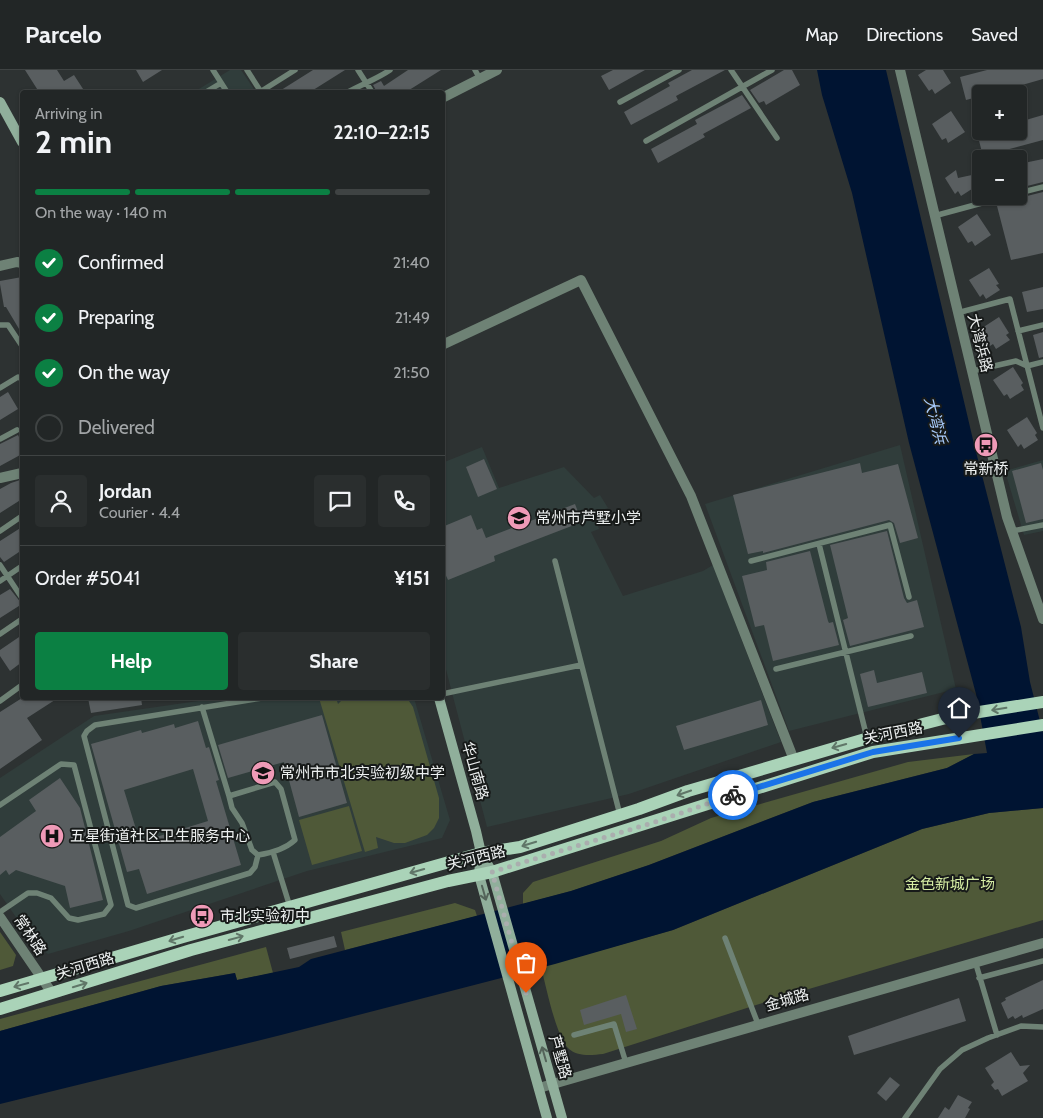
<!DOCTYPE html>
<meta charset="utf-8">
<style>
:root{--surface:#222626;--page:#2a2e2e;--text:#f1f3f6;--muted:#a2a5a7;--line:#3f4343;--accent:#0b8043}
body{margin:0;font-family:Cabin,"Noto Sans SC",sans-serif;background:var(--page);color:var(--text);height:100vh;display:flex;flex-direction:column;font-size:19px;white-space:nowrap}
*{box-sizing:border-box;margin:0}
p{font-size:16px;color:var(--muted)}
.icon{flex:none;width:28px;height:28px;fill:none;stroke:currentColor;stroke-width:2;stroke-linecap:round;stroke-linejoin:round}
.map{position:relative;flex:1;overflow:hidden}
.details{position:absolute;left:20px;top:20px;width:425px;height:610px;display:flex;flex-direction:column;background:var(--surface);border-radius:5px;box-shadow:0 1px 4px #0004,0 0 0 1px var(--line)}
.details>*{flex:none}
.buttons{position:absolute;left:972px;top:15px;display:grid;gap:10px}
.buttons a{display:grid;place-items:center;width:55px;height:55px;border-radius:5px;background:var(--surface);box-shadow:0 1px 4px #0004,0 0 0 1px var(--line);font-size:25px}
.pin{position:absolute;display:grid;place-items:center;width:42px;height:42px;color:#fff;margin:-51px -21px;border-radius:50% 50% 50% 0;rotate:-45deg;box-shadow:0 0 5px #0007}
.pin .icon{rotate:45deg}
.courier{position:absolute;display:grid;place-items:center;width:50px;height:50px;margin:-25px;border:4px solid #1a73e8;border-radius:50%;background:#fff;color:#222;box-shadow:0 1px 6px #0007}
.summary em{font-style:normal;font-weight:800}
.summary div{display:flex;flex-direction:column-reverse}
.summary{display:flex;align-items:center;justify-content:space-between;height:85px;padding:0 15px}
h1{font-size:32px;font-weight:800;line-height:38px}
.bar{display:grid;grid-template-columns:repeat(4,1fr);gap:8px 5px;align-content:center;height:60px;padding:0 15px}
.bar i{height:6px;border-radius:4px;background:var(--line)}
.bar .on{background:var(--accent)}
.bar p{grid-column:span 4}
.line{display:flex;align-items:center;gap:12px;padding:0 15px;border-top:1px solid var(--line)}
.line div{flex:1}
.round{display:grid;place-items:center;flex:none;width:52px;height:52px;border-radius:5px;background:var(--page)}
ol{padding:0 15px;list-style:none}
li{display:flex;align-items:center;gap:15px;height:55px}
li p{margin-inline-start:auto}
li .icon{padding:5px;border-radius:50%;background:var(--accent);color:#fff;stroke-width:4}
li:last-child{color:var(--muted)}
li i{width:28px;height:28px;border:2px solid var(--line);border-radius:50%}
.action{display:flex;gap:10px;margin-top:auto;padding:10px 15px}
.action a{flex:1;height:58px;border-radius:5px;background:var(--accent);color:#fff;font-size:20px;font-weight:800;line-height:58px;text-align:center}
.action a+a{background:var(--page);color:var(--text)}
header{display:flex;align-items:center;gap:30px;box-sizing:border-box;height:70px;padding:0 25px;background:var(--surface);border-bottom:1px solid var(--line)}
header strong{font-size:24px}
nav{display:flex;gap:28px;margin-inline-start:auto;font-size:18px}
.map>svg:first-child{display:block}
.built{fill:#303d3b}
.green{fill:#4f5938}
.water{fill:#001432}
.building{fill:#595e60;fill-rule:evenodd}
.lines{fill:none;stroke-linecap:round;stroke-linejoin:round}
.lane{stroke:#6e8275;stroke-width:5.5}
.street{stroke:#6e8275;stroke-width:10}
.secondary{stroke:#90af9b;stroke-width:10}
.primary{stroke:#aad3b8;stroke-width:12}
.oneway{stroke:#607668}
.oneway2{stroke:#54645a}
.done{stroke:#aaaeae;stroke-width:5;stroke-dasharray:0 9}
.route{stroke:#1a73e8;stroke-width:6}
.labels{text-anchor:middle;stroke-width:4;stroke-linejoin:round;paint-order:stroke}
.street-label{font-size:15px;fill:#edf0f0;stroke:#171a19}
.poi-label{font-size:15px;fill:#edf0f0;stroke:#171a19;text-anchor:start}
.park-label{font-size:15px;fill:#d6eda4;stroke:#171a19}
.water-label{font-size:16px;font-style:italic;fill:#a7cafa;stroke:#171a19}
</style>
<header>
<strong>Parcelo</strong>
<nav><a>Map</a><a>Directions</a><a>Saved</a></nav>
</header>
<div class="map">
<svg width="1043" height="1048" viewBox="0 0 1043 1048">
<rect width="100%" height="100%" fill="#2d3232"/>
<path class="built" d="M230 0H241L256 22H194Z
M900 375 956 619 789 661 705 434Z
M482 377 499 418 564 397 594 428 600 425 608 438 593 443 599 459 591 462 623 526 703 501 713 495 781 672 629 724 487 757 443 588 442 393Z
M1043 390V461L1024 465 1005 401Z
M219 628H414L450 750 442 768 307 801 129 861 48 884 36 876 0 824V708L94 646Z"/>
<path class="green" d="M319 628H336L338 634 344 628H407L413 637 439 728V748L434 758 427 765 405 773H394L376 767 378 778 365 782Z
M974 684 947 698 813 732 649 795 571 821 523 834V823L533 812 661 771 711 748 908 692Z
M349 736 362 781 312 795 299 750Z
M1043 738V850L775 929 603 984C592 985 578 987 569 979 556 967 546 916 541 897L673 860 922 759 989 743Z
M455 833 475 840 477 846 345 880 341 862Z
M0 862 16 885 13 896 0 900Z
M266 877 273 903 237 910 235 903 161 916 0 961V949Z"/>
<path class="water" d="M817 0H886L974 374 1021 557 1030 612 1043 663V738L989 743 922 759 673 860 555 894 281 965 0 1034V961L161 916 235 903 237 910 299 897 311 889 571 821 649 795 813 732 947 698 974 684 987 683 976 624 909 373 852 123 822 25Z"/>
<path class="building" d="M25 0H57L64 11 74 5 85 22H39Z
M136 0H162L143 12Z
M313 0H345L310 22H278Z
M408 0H441L406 22H377L373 15 381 11 384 16Z
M613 0H645L609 20 601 6Z
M692 0H725L676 26 678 30 631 55 624 42 670 16 668 13Z
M784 0H792L800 15 766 35 764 31 759 33 750 20Z
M926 0H943L951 13 935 24 932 19 929 21 918 5Z
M987 0H1043V9L990 24H981V26L966 30 960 7Z
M742 25 751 38 703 64 705 67 658 93 651 79 697 54 695 50Z
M951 41 965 62 948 73 946 68 942 70 932 54Z
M1043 45V70L983 86 977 63 984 61H1019V52Z
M1043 89V112L1019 118V94Z
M956 100 958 108 981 103V106L972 112 975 117 961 126 958 121 955 124 945 108Z
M1043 122V183L1011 190 997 136 1019 131V128Z
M977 144 991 165 975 176 972 171 968 173 958 157Z
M989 198 999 214 996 215 1000 220 986 229 983 224 980 227 969 210Z
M22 207V264L6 237H4L0 214V211Z
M1043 217V239L1027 242 1022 222Z
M999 247 1009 263 1006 265 1010 270 996 279 993 274 990 276 979 260Z
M1043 262V287L1039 288 1033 265Z
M1013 297 1023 313 1021 315 1024 320 1010 329 1007 324 1004 326 993 310Z
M8 322 18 339 0 350V327Z
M1027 347 1037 363 1035 365 1038 370 1024 379 1021 374 1018 377 1007 360Z
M18 365 22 373V384L0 396V374Z
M484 389 497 419 478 427 466 397Z
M860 393 862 403 898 394 918 468 900 473 894 453 889 450 763 483V481L748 484 733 425Z
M1041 393 1043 400V449L1026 453 1012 401Z
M20 410 22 414V429L0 443V419L11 413Z
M575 434 582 452 494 486 495 491 448 510 442 497V457L471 445 477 460 482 458 486 468Z
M22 457V480L4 492 0 487V471Z
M887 461 904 528 907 533 917 530 924 557 850 576 843 550 848 548 830 475Z
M810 481 828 551 829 553 833 552 839 575 773 591 764 555 755 557 742 506 767 500 766 492Z
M10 519 22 534 0 548V525Z
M22 565V592L10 601 0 586V580Z
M874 600 877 613 922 602 927 623 868 637 860 604Z
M22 628H58L27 648 42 670 0 699V642Z
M88 628H141L142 635 91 643Z
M761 630 768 655 684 680 676 656Z
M322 645 347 733 299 747 284 692 228 708 218 675Z
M198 651 206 678 209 677 219 710 216 711 241 795 147 824 139 799 127 802 91 674 141 660 142 663 174 654 175 658ZM193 699 208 751 140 772 124 720Z
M60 708 80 738 103 830 70 838 65 816 16 800 9 805 6 800 0 805V767L36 741 29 730Z
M334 866 337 877 290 889 287 878Z
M1043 910V939L1023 948 1022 945 1015 949 1013 946 1008 949 1001 933 1006 930 1005 928Z
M626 925 637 959 626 962 621 944 584 955 580 940Z
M959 928 966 951 854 985 848 966Z
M1011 982 1020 996 1030 995 1023 1003 1028 1011 1002 1026 998 1019 995 1020 991 1015 994 1012 985 998Z
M890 1007 900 1015 886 1031 877 1023Z
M958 1025 972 1032 968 1038 970 1039 965 1048H938L945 1037 949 1040Z"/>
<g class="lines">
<path class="lane" d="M213 0 227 22
M247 0 261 22
M358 0 372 22
M475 0 480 9
M731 0 777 68
M206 22 221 13
M260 22 295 0
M348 22C362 14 377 9 390 0
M620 32 679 0
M646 71 772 0
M1019 123 1043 117
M934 146 1008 126
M957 243 1010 229 1043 358
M0 255H8L22 276
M1018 261 1043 255
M972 301 1016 291 1027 296 1043 292
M0 318 18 307 22 309
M0 369 17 360
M0 461 22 446
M1012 461 1043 455
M819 474 867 668
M555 491 620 745
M751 491 890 455 909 527
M0 495 22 528
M0 511 22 496
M0 564 22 549
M776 599 911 566
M442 624 581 595
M0 631 22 615
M202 637 229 726 232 738 242 753 252 780 258 785C272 783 285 779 295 770L281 719 275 712 229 726
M0 735 61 694 74 695 111 835 104 844 78 850 69 848 51 828 37 823H28L0 842
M273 782 290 837
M258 785 255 797 250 803 136 838 128 835 84 666 87 661 95 655 262 628
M725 868 758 954
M975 891 997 965
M979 908 1043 891
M574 965 614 954 626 993
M905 1048 940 999 962 980 988 968 1021 956 1043 957"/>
<path class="street" d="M900 0 1007 447 1043 549
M442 28 497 0
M0 196 17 192 22 193
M442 275 581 210 691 426 794 690
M0 408 22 403
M0 847 52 923
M539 1018 1043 873"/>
<path class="secondary" d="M0 32 22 72
M439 628 476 761 481 783 479 805 547 1048
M481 783 492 802 562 1048"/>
<path class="primary" d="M0 921 183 867 442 794 481 783 520 777 639 739 688 721 872 667 954 646 1043 632
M0 939 191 880 448 811 492 802 873 682 1043 655"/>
</g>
<defs><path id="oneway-shaft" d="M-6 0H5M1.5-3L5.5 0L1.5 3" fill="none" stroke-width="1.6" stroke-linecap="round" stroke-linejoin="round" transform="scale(1.25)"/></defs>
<g class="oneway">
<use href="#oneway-shaft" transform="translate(999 639) rotate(171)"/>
<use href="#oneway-shaft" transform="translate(839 676) rotate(164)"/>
<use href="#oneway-shaft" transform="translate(684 723) rotate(161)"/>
<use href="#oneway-shaft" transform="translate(529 774) rotate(163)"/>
<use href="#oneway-shaft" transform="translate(417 801) rotate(164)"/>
<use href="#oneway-shaft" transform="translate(236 868) rotate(-15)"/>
<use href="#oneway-shaft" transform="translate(176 869) rotate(163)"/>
<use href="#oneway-shaft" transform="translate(21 915) rotate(165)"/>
<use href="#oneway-shaft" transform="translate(80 915) rotate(-17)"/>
</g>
<g class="oneway2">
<use href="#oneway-shaft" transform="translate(484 823) rotate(74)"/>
<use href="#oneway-shaft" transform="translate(544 984) rotate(-106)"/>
</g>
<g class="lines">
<path class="done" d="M526 923 492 802 655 752 733 725"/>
<path class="route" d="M733 725 873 682 959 668"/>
</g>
<defs>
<g id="bus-disc" transform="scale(1.25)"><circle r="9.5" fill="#ef9ab7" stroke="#171a19"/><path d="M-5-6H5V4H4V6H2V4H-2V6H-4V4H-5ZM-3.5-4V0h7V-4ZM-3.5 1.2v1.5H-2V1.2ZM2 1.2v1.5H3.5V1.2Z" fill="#111"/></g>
<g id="school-disc" transform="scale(1.25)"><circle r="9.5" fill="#ef9ab7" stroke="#171a19"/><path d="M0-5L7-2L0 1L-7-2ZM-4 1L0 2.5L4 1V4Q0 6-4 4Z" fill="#111"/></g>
<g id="hospital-disc" transform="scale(1.25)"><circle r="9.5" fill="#ef9ab7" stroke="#171a19"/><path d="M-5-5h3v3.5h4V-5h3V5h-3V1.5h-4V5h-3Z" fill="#111"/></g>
</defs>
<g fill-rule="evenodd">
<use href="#bus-disc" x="986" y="375"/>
<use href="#school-disc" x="519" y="448"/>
<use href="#school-disc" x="263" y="703"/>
<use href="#hospital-disc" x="52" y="766"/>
<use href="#bus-disc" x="202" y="846"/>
</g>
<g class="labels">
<g class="street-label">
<text transform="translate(980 273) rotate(76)" y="5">大湾浜路</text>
<text transform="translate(893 663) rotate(-11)" y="5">关河西路</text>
<text transform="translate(475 701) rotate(74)" y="5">华山南路</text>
<text transform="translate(476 788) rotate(-14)" y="5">关河西路</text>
<text transform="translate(30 865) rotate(56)" y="5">常林路</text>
<text transform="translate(85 896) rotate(-17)" y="5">关河西路</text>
<text transform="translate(787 930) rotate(-16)" y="5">金城路</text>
<text transform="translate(560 987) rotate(74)" y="5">芦墅路</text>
</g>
<g class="poi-label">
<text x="986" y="404" text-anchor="middle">常新桥</text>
<text x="536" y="453">常州市芦墅小学</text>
<text x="280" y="708">常州市市北实验初级中学</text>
<text x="70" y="771">五星街道社区卫生服务中心</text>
<text x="220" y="851">市北实验初中</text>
</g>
<g class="park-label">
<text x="950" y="819">金色新城广场</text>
</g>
<g class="water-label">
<text transform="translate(936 350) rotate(76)" y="6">大湾浜</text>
</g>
</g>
</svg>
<div class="buttons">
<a>+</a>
<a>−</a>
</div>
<div class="pin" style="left:526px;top:923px;background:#ea580c"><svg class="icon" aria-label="bag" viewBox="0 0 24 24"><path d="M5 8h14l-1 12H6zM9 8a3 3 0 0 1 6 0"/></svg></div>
<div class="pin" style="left:959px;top:668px;background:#1f2937"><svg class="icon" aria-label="home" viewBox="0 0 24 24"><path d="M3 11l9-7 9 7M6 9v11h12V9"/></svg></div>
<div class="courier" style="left:733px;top:725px"><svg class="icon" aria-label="bike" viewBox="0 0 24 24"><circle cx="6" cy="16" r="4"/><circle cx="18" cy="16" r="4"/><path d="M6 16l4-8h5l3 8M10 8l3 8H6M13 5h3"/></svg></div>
<section class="details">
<div class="summary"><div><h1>2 min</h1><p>Arriving in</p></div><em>22:10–22:15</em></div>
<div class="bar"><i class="on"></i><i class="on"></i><i class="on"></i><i></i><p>On the way · 140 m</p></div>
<ol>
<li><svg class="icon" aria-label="check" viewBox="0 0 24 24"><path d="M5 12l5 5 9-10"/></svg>Confirmed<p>21:40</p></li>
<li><svg class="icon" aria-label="check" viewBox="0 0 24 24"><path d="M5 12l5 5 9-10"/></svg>Preparing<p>21:49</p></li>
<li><svg class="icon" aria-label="check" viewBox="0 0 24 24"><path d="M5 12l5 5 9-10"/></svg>On the way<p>21:50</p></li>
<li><i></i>Delivered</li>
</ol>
<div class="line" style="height:90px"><a class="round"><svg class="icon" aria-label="person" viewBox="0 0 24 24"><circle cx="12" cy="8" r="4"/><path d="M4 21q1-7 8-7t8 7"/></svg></a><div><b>Jordan</b><p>Courier · 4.4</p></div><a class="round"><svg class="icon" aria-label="chat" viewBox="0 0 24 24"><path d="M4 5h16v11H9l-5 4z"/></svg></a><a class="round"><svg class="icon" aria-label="phone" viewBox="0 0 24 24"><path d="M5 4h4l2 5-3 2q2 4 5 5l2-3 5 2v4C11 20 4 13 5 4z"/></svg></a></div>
<div class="line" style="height:65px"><div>Order #5041</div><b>¥151</b></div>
<div class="action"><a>Help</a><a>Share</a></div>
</section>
</div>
